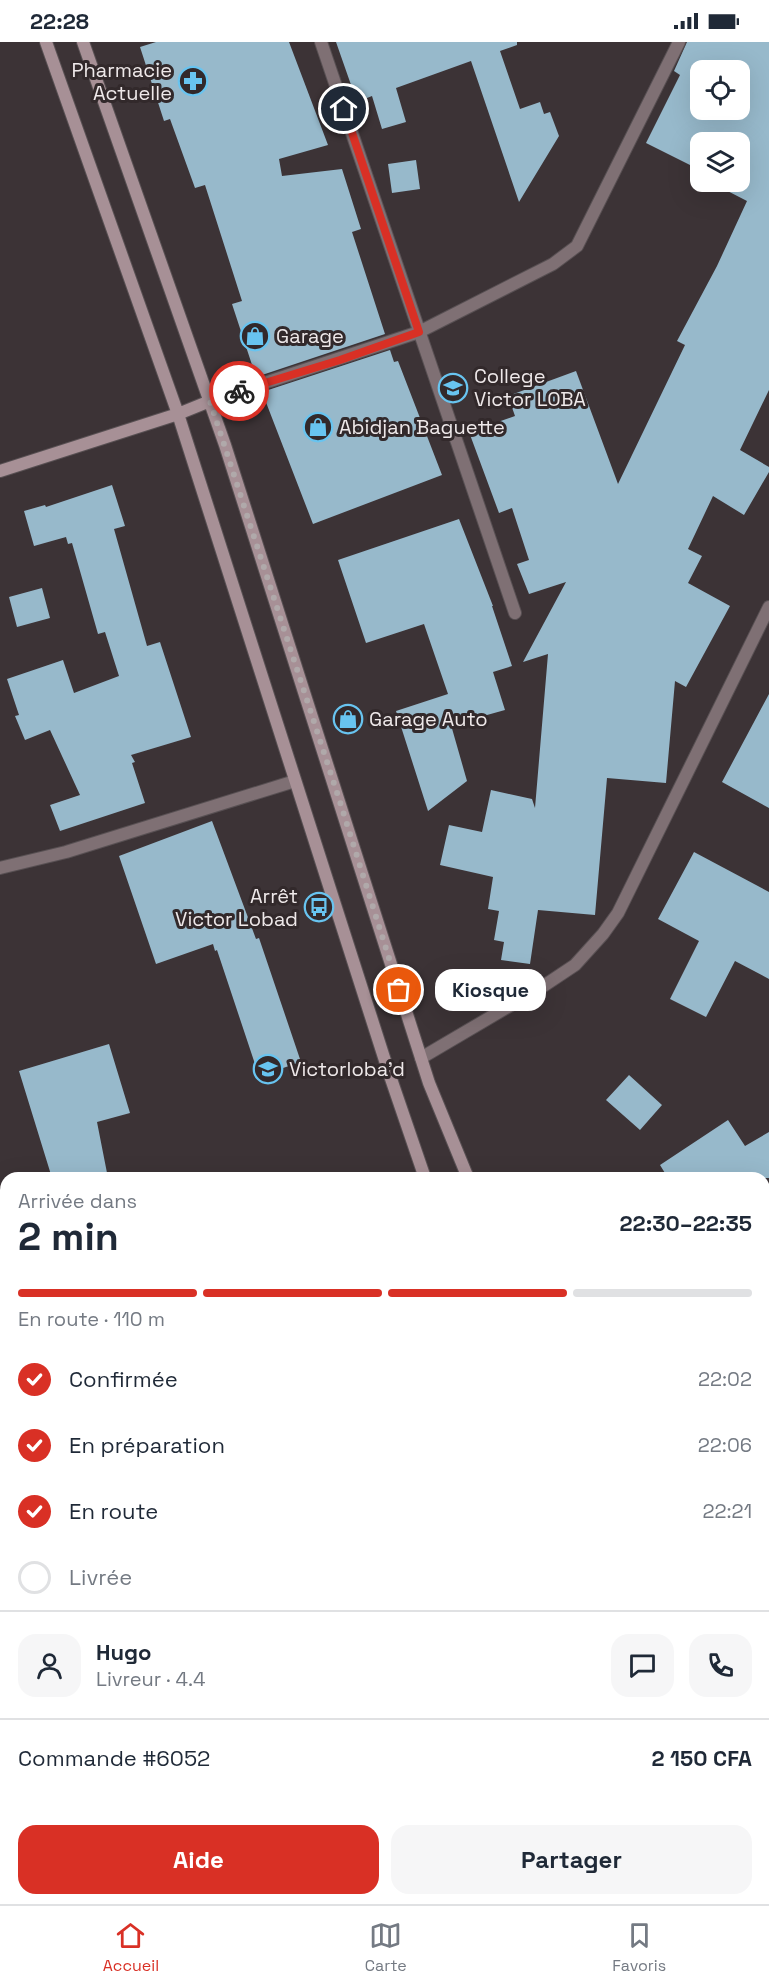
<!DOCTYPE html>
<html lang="fr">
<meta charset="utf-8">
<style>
:root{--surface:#fff;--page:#f6f6f7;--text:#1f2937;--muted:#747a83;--line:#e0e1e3;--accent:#d93025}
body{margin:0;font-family:"Space Grotesk",sans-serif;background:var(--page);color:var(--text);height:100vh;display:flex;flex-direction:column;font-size:22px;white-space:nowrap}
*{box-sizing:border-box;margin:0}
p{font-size:20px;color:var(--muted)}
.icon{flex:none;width:33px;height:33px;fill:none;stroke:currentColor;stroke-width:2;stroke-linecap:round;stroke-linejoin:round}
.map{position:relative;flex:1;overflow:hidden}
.panel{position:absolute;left:0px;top:1130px;width:770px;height:734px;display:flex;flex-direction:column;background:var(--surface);border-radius:18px 18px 0 0;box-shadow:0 6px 24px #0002}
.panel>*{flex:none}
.buttons{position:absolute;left:690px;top:18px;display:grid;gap:12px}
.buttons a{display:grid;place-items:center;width:60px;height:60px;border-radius:12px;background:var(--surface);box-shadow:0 6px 24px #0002;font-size:30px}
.pin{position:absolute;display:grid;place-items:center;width:51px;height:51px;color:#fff;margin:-26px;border:3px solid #fff;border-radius:50%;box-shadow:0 2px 6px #0007}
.courier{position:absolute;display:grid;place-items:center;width:60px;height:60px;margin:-30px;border:4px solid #d93025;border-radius:50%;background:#fff;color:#222;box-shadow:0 2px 8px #0007}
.bubble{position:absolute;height:42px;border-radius:18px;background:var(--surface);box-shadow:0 6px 24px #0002;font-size:20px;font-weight:700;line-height:42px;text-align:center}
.headline em{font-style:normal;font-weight:700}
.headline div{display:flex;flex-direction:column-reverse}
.headline{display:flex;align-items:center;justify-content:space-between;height:102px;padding:0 18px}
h1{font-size:39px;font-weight:700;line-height:45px}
.bar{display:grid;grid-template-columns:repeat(4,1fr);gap:9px 6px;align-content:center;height:72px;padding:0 18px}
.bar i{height:8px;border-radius:4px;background:var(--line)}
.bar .on{background:var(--accent)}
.bar p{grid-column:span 4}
.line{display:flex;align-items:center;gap:15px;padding:0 18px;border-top:2px solid var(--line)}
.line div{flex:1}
.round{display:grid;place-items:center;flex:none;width:63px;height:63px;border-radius:18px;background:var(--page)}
ol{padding:0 18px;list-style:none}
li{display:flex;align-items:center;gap:18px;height:66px}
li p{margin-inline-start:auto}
li .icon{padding:6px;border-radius:50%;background:var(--accent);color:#fff;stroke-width:4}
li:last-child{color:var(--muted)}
li i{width:33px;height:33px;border:3px solid var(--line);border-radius:50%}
.cta{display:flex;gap:12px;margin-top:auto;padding:12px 18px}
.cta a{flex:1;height:69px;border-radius:18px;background:var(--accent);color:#fff;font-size:24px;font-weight:700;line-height:69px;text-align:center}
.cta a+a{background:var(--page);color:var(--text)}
.status{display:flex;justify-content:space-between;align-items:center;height:42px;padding:0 30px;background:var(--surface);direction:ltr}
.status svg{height:16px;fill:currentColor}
.tabs{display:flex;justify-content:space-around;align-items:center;height:84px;border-top:2px solid var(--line);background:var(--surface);font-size:16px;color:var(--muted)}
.tabs a{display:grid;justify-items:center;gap:3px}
.tabs .on{color:var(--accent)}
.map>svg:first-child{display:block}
.building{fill:#97b9cb;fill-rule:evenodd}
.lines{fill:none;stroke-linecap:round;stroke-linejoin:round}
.street-casing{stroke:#585053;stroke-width:14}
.secondary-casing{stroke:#585053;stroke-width:14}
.street{stroke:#7f7074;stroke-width:12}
.secondary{stroke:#a79096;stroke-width:12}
.done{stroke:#b0a9aa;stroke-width:6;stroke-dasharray:0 10.8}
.route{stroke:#d93025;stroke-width:8}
.labels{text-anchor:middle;stroke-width:6;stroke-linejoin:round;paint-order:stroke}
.poi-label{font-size:20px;fill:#eee8e9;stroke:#32292b;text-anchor:start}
</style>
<div class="status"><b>22:28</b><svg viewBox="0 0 49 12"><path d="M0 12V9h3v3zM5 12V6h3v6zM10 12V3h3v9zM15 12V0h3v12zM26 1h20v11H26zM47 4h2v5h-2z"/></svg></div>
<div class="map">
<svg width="769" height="1862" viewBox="0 0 769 1862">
<rect width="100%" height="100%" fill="#3c3336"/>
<path class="building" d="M156 0H289L328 103 279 117 282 134 342 127 361 187 352 190 385 292 256 335 232 262 242 259 205 143 195 146 170 77 164 79 140 5Z
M336 0H517V3L500 9 520 67 540 60 544 72 550 70 559 94 519 160 471 19 396 46 406 80 382 87 372 54 357 60Z
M687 0H769V348L740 408 769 425V430L744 473 713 454 688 507 702 514 688 541 730 564 686 645 675 639 666 741 607 736 595 873 538 868 530 922 501 918 504 900 494 898 499 869 488 867 493 835 440 823 449 783 482 790 491 748 532 757 535 766 548 612 523 620 566 540 529 552 517 522 529 518 512 466 499 471 469 390 515 374 508 354 576 329 618 442 685 303 677 299 717 224 747 159 710 140H740V100H700V128L646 101 680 33 674 29ZM700 28H740V68H700Z
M416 118 420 147 392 151 388 122Z
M390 308 394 320 398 319 442 433 313 482 262 350Z
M112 443 125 484 114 487 147 604 160 600 191 695 131 713 135 720 132 721 145 761 60 789 50 763 80 753 50 688 25 698 15 674 19 673 7 637 63 618 74 651 119 634 105 590 98 592 72 501 68 502 66 495 34 504 24 469 45 463 46 465Z
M459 477 493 564H492L512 624 493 630 505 668 451 683 467 739 428 769 396 669 448 652 424 582 366 601 338 518Z
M42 546 50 576 17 585 9 555Z
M769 652V766L722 740Z
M212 779 256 897 259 896 301 1020 259 1034 217 908 215 909 213 902 156 922 119 814Z
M694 810 769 850V937L735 919 706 975 670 957 699 899 658 877Z
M109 1002 130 1071 97 1080 108 1136H52L19 1029Z
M629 1033 662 1063 640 1088 606 1058Z
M728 1078 745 1104 769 1090V1136H668L660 1123Z"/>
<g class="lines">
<g class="street-casing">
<path id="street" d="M321 0 515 571
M210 359 419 290 553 222 577 204 679 0
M0 826 66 810 295 739
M421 1016 545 943 575 923 603 892 618 871 769 565
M0 1252 6 1270
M764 1260 769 1256
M0 1401 6 1387
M764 1821 769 1828
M764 1844 769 1839
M418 1857 423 1862
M174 1862 176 1857
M743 1862 749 1857"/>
</g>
<g class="secondary-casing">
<path id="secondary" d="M46 0 178 372 388 1028 425 1136
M83 0 225 403 429 1041 468 1136
M0 429 178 372 210 359
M764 1577 769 1584
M764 1633 769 1639"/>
</g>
<use href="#street" class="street"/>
<use href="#secondary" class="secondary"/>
</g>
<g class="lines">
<path class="done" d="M239 349 210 359 340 760 399 948"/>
<path class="route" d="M239 349 340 318 419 290 344 67"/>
</g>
<defs>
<g id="pharmacy-ring" transform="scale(1.5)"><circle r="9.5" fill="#32292b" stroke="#68c4f0" stroke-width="1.5"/><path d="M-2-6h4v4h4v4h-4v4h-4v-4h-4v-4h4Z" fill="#68c4f0"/></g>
<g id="shop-ring" transform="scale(1.5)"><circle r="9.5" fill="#32292b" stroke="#68c4f0" stroke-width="1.5"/><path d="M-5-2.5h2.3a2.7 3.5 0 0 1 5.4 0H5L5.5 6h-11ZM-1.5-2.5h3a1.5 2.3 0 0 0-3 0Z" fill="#68c4f0"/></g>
<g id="school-ring" transform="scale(1.5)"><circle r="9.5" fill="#32292b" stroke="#68c4f0" stroke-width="1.5"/><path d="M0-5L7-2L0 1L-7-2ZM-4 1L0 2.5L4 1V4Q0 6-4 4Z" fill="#68c4f0"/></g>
<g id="bus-ring" transform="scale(1.5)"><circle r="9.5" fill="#32292b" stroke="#68c4f0" stroke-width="1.5"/><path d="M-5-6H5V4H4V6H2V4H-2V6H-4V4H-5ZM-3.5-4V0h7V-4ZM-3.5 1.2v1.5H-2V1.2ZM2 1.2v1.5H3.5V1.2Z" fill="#68c4f0"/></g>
</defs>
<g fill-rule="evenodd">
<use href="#pharmacy-ring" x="193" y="39"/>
<use href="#shop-ring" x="255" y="294"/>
<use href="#school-ring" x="453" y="346"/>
<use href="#shop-ring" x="318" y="385"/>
<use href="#shop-ring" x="348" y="677"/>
<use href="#bus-ring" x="319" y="865"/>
<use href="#school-ring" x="268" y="1027"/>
</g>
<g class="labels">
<g class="poi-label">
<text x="172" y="35" text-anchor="end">Pharmacie<tspan x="172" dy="23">Actuelle</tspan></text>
<text x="276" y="301">Garage</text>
<text x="474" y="341">College<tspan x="474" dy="23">Victor LOBA</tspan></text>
<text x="339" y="392">Abidjan Baguette</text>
<text x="369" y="684">Garage Auto</text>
<text x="298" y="861" text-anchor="end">Arrêt<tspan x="298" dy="23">Victor Lobad</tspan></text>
<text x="289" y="1034">Victorloba'd</text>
</g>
</g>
</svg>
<div class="buttons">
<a><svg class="icon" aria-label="locate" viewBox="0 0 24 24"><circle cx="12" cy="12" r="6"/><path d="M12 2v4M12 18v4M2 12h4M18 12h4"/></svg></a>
<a><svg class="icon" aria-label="layers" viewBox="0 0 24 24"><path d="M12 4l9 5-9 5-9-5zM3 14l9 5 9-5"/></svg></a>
</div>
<div class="pin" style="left:399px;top:948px;background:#ea580c"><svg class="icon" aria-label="bag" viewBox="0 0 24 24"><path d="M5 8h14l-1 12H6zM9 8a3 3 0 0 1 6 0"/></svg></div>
<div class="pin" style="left:344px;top:67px;background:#1f2937"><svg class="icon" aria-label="home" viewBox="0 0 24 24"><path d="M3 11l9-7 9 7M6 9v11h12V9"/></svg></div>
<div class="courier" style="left:239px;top:349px"><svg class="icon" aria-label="bike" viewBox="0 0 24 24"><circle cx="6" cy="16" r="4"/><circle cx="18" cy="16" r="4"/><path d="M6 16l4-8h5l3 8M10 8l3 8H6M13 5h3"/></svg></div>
<div class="bubble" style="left:435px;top:927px;width:111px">Kiosque</div>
<section class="panel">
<div class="headline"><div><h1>2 min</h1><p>Arrivée dans</p></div><em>22:30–22:35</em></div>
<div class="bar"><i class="on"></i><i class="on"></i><i class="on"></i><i></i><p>En route · 110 m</p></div>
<ol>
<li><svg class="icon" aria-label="check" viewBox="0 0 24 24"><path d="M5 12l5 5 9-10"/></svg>Confirmée<p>22:02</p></li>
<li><svg class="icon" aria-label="check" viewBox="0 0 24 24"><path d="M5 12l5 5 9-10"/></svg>En préparation<p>22:06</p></li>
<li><svg class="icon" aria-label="check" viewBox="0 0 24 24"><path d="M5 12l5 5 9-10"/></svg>En route<p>22:21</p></li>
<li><i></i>Livrée</li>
</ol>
<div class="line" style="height:108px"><a class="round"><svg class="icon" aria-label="person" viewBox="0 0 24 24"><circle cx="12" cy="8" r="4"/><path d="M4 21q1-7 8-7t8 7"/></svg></a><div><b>Hugo</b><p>Livreur · 4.4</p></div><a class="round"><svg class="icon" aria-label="chat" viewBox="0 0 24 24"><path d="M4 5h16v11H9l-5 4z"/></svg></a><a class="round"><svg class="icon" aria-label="phone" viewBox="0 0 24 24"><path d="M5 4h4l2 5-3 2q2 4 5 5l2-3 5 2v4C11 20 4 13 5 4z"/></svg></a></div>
<div class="line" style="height:78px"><div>Commande #6052</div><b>2 150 CFA</b></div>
<div class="cta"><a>Aide</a><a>Partager</a></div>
</section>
</div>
<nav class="tabs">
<a class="on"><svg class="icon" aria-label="home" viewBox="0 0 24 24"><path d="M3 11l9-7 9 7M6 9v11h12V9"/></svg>Accueil</a>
<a><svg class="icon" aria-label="map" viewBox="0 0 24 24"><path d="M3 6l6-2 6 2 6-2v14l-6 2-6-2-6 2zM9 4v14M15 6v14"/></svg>Carte</a>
<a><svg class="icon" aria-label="saved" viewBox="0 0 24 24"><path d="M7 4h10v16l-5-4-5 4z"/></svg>Favoris</a>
</nav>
